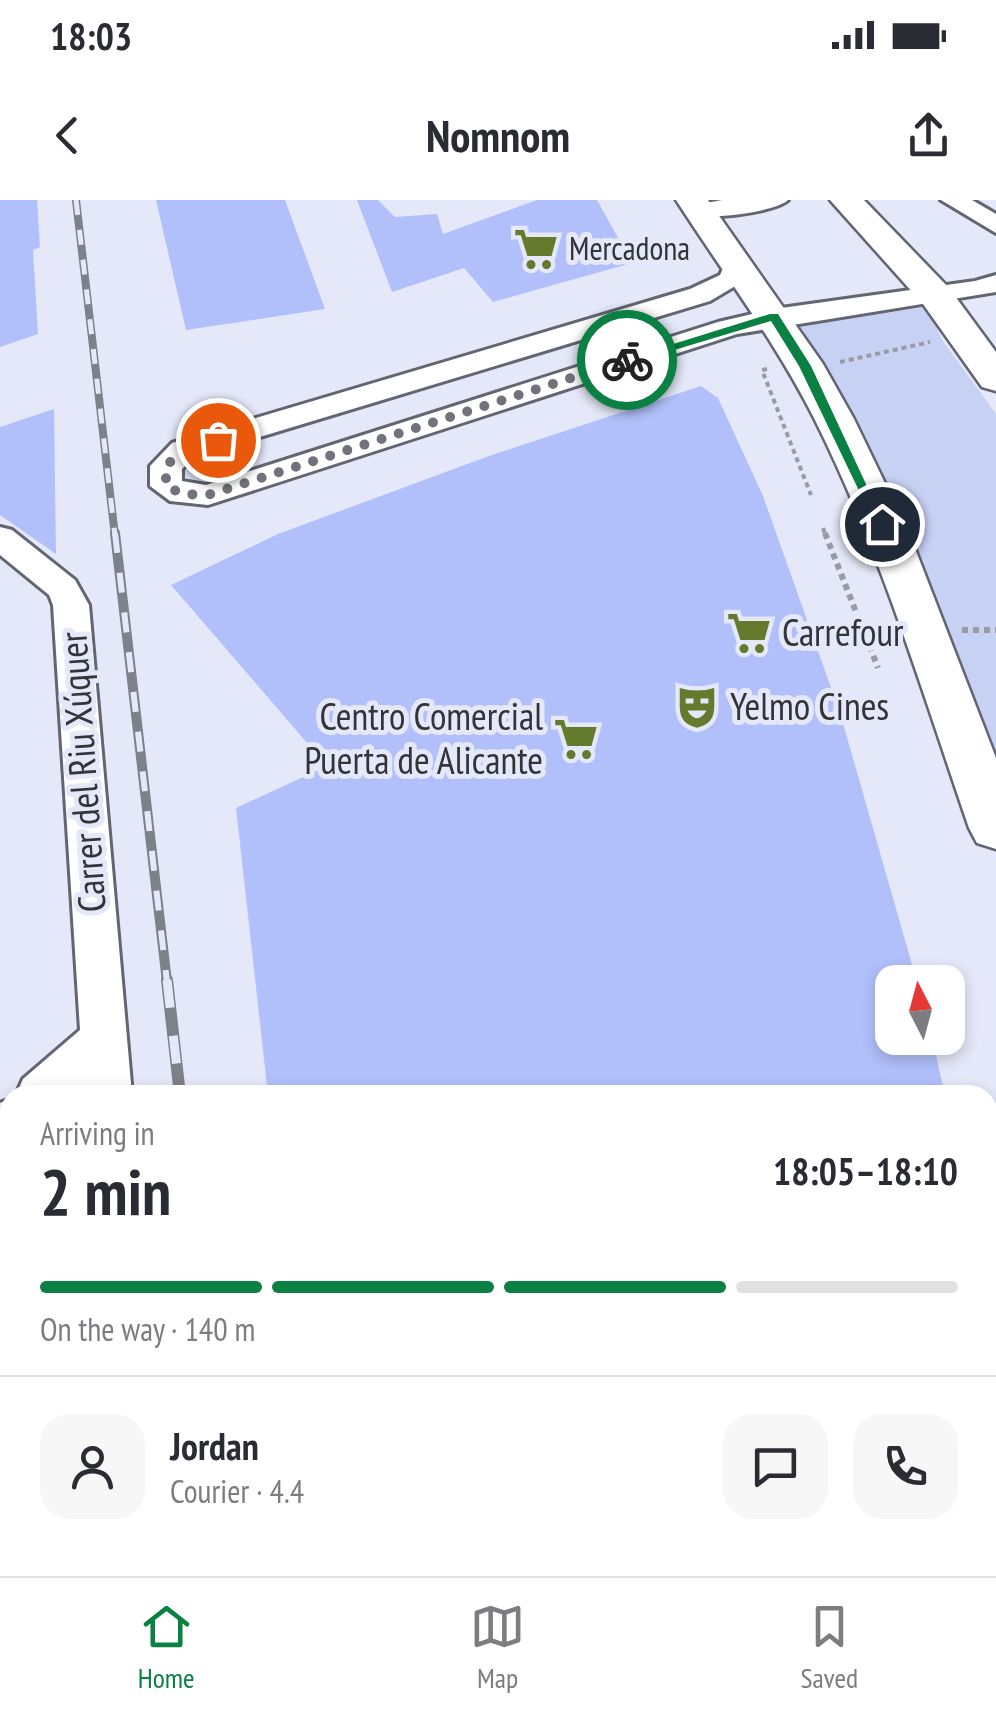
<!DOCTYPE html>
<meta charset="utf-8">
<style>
:root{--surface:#fff;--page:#f7f7f7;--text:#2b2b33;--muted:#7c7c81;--line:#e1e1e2;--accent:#0b8043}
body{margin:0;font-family:"PT Sans Narrow",sans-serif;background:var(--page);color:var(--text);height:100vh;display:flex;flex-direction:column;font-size:38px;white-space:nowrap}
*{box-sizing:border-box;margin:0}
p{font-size:32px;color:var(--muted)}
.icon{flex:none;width:55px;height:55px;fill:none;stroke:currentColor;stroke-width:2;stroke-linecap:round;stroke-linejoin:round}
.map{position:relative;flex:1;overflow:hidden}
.drawer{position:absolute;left:0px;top:885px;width:998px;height:492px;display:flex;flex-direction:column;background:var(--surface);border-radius:30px 30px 0 0;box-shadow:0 5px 15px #0003}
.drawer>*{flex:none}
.needle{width:65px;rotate:354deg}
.buttons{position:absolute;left:875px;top:765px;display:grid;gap:20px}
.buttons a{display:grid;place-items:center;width:90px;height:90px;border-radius:20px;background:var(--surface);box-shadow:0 5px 15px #0003;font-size:50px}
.pin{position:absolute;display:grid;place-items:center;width:85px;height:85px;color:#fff;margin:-42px;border:5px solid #fff;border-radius:50%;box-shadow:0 2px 10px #0007}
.courier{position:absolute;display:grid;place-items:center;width:100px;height:100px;margin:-50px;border:8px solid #0b8043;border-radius:50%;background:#fff;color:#222;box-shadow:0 2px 12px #0007}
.summary em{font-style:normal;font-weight:600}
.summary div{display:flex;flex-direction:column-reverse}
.summary{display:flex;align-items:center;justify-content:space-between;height:170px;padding:0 40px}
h1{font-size:65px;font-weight:600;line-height:75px}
.bar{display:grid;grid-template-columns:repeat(4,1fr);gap:15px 10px;align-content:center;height:120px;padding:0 40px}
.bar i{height:12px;border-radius:8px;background:var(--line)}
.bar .selected{background:var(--accent)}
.bar p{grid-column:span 4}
.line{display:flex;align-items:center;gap:25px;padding:0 40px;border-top:2px solid var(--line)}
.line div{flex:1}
.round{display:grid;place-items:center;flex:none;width:105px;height:105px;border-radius:30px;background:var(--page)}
.status{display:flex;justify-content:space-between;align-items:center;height:70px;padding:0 50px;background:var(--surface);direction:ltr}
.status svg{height:28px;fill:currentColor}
header{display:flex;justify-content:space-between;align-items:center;height:130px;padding:0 40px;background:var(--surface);font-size:45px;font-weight:600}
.menu{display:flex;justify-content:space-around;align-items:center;height:140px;border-top:2px solid var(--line);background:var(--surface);font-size:28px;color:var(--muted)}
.menu a{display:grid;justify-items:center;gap:5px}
.menu .selected{color:var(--accent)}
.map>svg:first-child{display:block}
.green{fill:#c7d1f4}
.building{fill:#b1c0fb}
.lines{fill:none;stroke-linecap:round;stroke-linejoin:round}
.minor-casing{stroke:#626673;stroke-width:6}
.secondary-casing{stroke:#626673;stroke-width:5}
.path-far2{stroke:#989ba6;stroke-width:4;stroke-dasharray:5 4;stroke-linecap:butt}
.path-far1{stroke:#989ba6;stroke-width:6;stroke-dasharray:6 5;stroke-linecap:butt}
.path{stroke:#989ba6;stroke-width:8;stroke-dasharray:9 6;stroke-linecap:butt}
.minor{fill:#fff;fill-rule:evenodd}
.secondary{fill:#fff;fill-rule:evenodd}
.rail-far2-casing{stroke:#7e808a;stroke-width:8}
.rail-far1-casing{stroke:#7e808a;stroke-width:10}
.rail-casing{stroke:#7e808a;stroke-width:12}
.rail-far2{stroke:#e4e8f8;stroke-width:5;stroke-dasharray:15;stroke-linecap:butt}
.rail-far1{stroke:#e4e8f8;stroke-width:6;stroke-dasharray:20;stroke-linecap:butt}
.rail{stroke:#e4e8f8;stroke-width:9;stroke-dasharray:28;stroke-linecap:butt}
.route{fill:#0b8043}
.done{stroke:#71737c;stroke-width:10;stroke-dasharray:0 18}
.labels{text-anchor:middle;stroke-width:10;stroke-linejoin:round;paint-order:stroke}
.far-poi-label{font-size:32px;fill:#33343a;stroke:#e4e8f8;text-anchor:start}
.poi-label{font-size:38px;fill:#33343a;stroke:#e4e8f8;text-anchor:start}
.street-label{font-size:38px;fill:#33343a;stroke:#e4e8f8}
</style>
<div class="status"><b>18:03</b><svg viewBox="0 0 49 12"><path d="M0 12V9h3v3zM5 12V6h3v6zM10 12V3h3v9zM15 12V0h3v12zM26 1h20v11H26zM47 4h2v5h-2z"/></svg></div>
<header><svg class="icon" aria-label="back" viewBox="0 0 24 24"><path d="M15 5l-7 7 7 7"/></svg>Nomnom<svg class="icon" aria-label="share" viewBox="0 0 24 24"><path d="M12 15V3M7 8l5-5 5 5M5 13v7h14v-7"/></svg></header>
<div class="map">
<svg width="996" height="1376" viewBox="0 0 996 1376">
<rect width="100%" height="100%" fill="#e4e8f8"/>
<path class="green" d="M927 107 942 140 996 214V550L947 431 790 127Z"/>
<path class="building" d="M0 0H37L40 47 33 50 38 134 0 147Z
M156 0H285L325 109 186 130Z
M357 0H378L395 17 437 14 443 34 537 0H597L632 63 493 102 464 68 392 92Z
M701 186 718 198 763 296 840 513 917 782H892V838H932L945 895H268L236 608 327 566 171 385 278 334 489 256Z
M54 209 56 354 0 315V227Z"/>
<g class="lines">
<g class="minor-casing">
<path id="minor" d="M722 0H788C776 12 698 23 686 11L690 6Z
M941 0H972L996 14V33Z
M736 57 749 65 747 79 710 101 194 257 182 269V281L206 285 718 122 774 109 975 81 996 75V92L737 134 208 305 170 301 150 286V266L172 243 690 89 720 75 727 59Z
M0 327 12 330 75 380 89 405 132 895H84V886L74 895H16L23 879 80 830 53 405 49 395 0 355Z
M10 899V950L0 954V903Z
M0 1081 10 1086V1144L0 1139Z
M10 1158V1216L0 1221V1162Z"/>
</g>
<g class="secondary-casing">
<path id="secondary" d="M676 0H708L823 164 854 219 909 333 996 558V649L977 643 969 628C922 491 880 350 815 220 776 142 723 73 676 0Z
M830 0H864L949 88 996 152V191L982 187 923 104Z"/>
</g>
<path class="path-far2" d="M840 162 930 142
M767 169 762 170 811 295
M823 328 826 336"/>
<path class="path-far1" d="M825 333 878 468
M962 430H996
M826 437 889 434"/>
<path class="path" d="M0 1297 10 1308
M116 1368 118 1376"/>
<use href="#minor" class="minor"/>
<use href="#secondary" class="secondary"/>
<g class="rail-far2-casing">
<path id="rail-far2" d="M76 0 115 336"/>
</g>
<g class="rail-far1-casing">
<path id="rail-far1" d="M115 333 167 782"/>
</g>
<g class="rail-casing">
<path id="rail" d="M167 780 180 895
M235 1368 236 1376"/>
</g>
<use href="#rail-far2" class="rail-far2"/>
<use href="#rail-far1" class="rail-far1"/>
<use href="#rail" class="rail"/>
</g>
<path class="route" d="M770 114H778L811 166 886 327 875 324 799 166 771 121 631 163 622 160Z"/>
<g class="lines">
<path class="done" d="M218 240 183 250 166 266V286L182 294 208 295 627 160"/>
</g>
<defs>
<g id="supermarket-bare" transform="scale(3.45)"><path d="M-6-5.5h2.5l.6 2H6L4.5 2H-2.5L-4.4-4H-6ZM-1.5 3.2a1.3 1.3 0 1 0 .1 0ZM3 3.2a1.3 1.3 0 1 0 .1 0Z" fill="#647a2c" stroke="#e4e8f8" stroke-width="2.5" paint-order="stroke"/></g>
<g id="theatre-bare" transform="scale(3.45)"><path d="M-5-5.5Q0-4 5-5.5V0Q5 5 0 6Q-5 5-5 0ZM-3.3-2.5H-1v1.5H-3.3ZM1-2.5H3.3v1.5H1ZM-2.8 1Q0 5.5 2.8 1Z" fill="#647a2c" stroke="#e4e8f8" stroke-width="2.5" paint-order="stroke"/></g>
</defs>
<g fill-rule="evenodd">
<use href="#supermarket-bare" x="536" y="49"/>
<use href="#supermarket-bare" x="749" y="433"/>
<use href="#theatre-bare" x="697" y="507"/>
<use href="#supermarket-bare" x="576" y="539"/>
</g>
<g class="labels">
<g class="far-poi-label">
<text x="569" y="60">Mercadona</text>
</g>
<g class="poi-label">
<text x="782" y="446">Carrefour</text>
<text x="730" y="520">Yelmo Cines</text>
<text x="543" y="530" text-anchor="end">Centro Comercial<tspan x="543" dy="44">Puerta de Alicante</tspan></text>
</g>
<g class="street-label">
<text transform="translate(83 572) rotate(-94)" y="13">Carrer del Riu Xúquer</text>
</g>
</g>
</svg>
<div class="buttons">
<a><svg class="needle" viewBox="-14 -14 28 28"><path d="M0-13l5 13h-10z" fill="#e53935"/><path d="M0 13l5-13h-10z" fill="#7c7c81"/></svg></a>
</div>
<div class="pin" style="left:218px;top:240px;background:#ea580c"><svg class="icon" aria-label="bag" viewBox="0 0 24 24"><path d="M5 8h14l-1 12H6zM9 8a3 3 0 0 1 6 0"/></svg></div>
<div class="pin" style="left:882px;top:324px;background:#1f2937"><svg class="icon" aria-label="home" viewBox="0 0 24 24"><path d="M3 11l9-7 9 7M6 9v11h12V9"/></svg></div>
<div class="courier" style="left:627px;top:160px"><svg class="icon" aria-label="bike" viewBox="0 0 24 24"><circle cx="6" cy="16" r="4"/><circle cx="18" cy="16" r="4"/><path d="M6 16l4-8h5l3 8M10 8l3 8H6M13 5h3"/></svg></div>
<section class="drawer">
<div class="summary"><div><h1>2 min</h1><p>Arriving in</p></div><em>18:05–18:10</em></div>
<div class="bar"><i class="selected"></i><i class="selected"></i><i class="selected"></i><i></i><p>On the way · 140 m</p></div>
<div class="line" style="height:180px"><a class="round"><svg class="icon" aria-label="person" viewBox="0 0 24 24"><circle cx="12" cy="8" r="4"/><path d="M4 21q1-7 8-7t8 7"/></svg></a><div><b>Jordan</b><p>Courier · 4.4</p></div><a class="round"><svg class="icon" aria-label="chat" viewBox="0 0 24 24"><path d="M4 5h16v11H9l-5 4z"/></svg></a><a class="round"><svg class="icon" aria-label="phone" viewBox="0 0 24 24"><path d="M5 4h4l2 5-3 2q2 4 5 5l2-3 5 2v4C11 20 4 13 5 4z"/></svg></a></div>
</section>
</div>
<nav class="menu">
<a class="selected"><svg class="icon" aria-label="home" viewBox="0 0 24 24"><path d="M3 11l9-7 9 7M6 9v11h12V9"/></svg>Home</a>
<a><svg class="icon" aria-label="map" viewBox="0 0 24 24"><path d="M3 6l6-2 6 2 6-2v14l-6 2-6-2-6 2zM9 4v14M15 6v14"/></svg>Map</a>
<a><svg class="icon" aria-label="saved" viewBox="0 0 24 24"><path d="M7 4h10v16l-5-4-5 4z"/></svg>Saved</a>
</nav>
